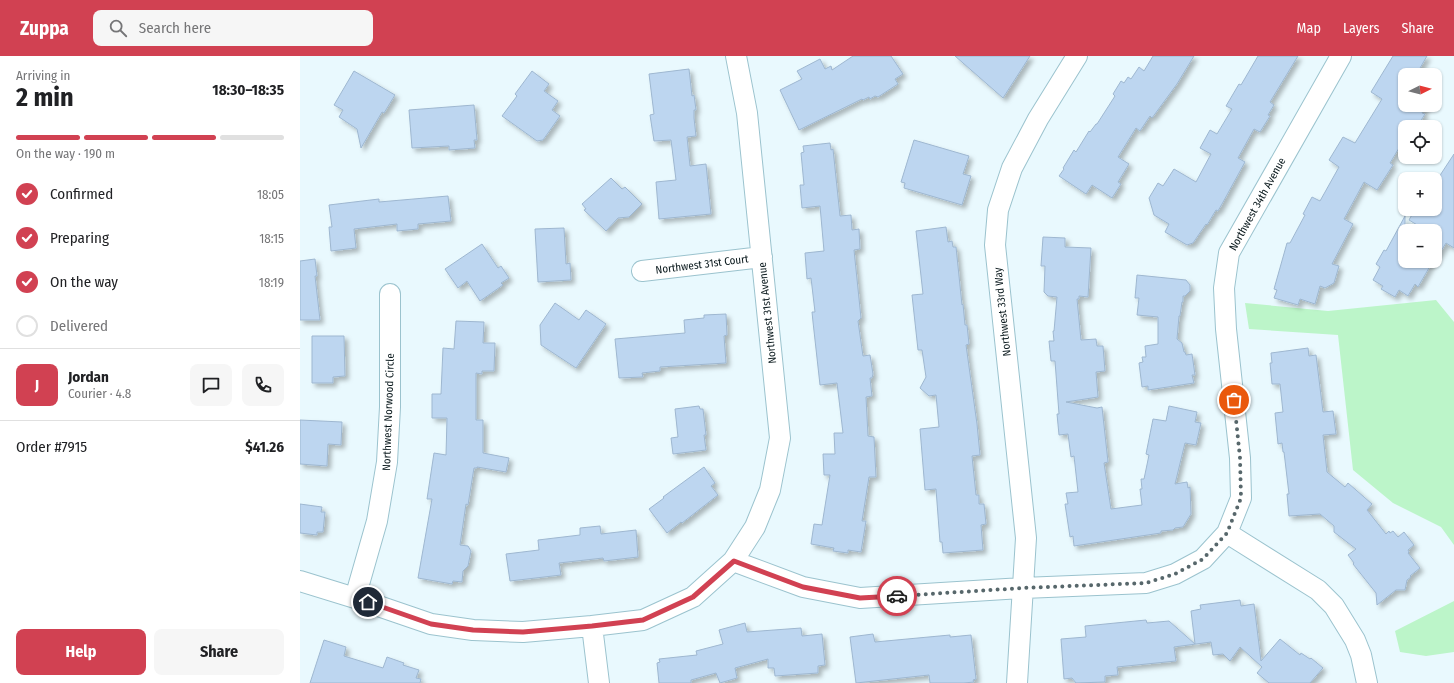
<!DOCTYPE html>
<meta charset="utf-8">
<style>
:root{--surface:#fff;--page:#f6f6f6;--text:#202124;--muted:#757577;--line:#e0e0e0;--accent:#d14152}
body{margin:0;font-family:"Fira Sans Condensed",sans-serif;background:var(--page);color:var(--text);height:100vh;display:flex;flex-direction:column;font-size:15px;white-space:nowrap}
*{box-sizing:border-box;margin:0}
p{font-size:13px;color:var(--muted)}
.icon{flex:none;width:22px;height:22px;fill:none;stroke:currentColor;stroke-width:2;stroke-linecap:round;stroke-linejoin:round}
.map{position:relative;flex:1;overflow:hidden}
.sheet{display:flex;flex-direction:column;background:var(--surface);width:300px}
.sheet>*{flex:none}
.needle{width:26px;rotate:84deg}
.controls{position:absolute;left:1098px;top:12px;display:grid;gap:8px}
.controls a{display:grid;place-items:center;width:44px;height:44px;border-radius:8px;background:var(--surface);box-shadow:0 1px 3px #0004;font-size:20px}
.pin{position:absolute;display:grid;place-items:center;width:34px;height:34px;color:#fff;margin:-17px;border:2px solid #fff;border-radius:50%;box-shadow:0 1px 4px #0007}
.courier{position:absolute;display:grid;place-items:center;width:40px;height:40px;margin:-20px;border:3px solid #d14152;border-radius:50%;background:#fff;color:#222;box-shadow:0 1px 5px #0007}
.headline em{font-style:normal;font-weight:700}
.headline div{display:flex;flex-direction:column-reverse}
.headline{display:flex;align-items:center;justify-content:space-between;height:68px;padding:0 16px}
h1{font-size:26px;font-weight:700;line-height:30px}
.bar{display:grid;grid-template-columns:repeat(4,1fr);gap:6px 4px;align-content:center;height:48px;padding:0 16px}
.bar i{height:5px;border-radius:3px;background:var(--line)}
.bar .on{background:var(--accent)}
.bar p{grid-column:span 4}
.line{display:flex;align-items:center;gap:10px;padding:0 16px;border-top:1px solid var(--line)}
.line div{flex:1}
.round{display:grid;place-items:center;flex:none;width:42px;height:42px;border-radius:8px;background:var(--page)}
ol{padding:0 16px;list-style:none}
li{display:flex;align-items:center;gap:12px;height:44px}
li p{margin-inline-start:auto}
li .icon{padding:4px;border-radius:50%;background:var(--accent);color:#fff;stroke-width:4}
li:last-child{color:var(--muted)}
li i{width:22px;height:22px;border:2px solid var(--line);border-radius:50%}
.action{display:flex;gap:8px;margin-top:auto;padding:8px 16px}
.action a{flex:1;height:46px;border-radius:8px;background:var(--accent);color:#fff;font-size:16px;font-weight:700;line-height:46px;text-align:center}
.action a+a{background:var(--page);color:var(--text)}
header{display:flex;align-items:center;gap:24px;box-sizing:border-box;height:56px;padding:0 20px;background:var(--accent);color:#fff}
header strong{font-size:19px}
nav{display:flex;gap:22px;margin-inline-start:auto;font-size:14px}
.search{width:280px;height:36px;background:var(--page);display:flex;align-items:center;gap:10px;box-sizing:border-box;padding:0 14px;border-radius:8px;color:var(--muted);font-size:15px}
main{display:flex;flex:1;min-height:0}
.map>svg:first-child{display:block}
.green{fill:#bcf5c9}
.building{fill:#bdd6f0;stroke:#9eb7d0;filter:url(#shadow)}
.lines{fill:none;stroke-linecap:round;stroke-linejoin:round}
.minor-casing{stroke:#9bc3ce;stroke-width:22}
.minor{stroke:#fff;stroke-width:20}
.done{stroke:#57676b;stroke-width:4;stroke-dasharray:0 7.2}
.route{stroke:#d14152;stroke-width:5}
.labels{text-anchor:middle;stroke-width:3;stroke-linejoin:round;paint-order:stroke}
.street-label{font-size:11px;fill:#09181c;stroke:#fff}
</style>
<header>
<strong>Zuppa</strong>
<div class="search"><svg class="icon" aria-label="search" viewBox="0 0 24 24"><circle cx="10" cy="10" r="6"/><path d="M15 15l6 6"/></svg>Search here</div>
<nav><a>Map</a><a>Layers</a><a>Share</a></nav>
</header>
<main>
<section class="sheet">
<div class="headline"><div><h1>2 min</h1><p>Arriving in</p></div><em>18:30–18:35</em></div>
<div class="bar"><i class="on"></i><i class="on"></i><i class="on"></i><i></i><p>On the way · 190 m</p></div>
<ol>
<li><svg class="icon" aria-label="check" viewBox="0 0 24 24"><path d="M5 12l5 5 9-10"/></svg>Confirmed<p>18:05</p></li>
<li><svg class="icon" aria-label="check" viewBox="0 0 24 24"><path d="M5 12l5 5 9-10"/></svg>Preparing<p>18:15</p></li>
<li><svg class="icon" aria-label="check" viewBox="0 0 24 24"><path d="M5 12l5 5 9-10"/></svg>On the way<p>18:19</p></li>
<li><i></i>Delivered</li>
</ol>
<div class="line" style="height:72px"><b class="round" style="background:var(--accent);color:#fff">J</b><div><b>Jordan</b><p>Courier · 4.8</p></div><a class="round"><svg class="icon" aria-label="chat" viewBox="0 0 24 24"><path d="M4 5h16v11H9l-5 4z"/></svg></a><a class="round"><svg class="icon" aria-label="phone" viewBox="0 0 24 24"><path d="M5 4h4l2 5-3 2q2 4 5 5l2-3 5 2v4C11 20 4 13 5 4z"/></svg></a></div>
<div class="line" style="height:52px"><div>Order #7915</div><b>$41.26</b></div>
<div class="action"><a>Help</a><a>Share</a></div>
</section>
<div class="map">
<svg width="1154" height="627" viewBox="0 0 1154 627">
<defs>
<filter id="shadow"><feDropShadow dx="3.5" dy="3.5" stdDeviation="2" flood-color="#0004"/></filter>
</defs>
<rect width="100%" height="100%" fill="#e9f9fe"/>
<path class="green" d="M1136 244 1154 266V489L1141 471 1093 447 1053 414 1038 279 949 273 945 247 1028 255Z
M1154 545V596L1126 600 1100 596 1095 575Z"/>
<path class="building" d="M553 0H591L603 18 595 23 598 28 578 41 575 40 570 43 569 41 563 44 562 43 499 74 480 34 502 23 497 15 520 3 525 13 531 10 532 14Z
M655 0H730L703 42Z
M853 0H894L877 28 852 62 850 60 840 75 836 72 818 101 829 108 818 126 821 128 812 142 792 129 786 138 759 120 764 113 763 112 774 94 776 96 789 75 790 76 796 68H797L815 40 813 38 821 25 824 27 828 21 831 23 839 11 844 15Z
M958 0H998L970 46 974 49 968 59 970 60 960 76 954 73 938 102 945 106 922 148 918 155 916 154 907 169 906 168 893 187 887 189 865 176 869 168 854 159 849 142 858 127 863 130 874 113 896 126 911 98 900 92 910 74 917 78 932 53 926 50 939 28 941 29Z
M1093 0H1127L1116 19H1105V49H1127L1122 57 1125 58 1117 71H1105V82L1090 107 1093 109 1077 134 1064 126 1044 163 1053 168 1032 208 1039 210 1034 227 1025 232 1020 230 1015 248 1000 243 998 249 974 242 977 234 974 233 987 187H990L1005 159 1003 158 1012 141 1020 145 1039 111 1029 104 1043 81 1055 87 1082 43 1071 36Z
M389 13 392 40 394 39 396 54H394V62L396 80 387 81 390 110 406 108 411 158 359 163 356 126 376 124 371 84 354 85 350 59 354 58 349 18Z
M54 15 95 39 84 57 82 56 61 92 57 73 39 61 43 54 34 49Z
M232 15 249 28 244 35 258 45 252 54 260 60 243 84 237 85 202 60 217 40 215 38Z
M174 49 177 84H174L175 92 149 94V90L112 92 109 54Z
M614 84 669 100 663 118 671 120 662 149 604 132 605 127 601 126Z
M530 87 531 94 533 93 540 160 551 159 552 174 559 173 560 193 554 194 561 262 558 265 563 300 570 299 573 318 572 322H570L572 340 566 341 568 380 574 381 576 421H569L562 465H566L561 496 548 494V497L533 495 534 492 511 488 514 468 522 469 530 419H524L523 398H535L534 377H543L537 327 520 329 513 266 512 256H515L511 222 507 223 505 197 524 195 520 150 502 152 500 129H504L501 97 504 96 503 90Z
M1154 98V192L1146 187 1135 205V175H1127L1109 164 1115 153H1135V127Z
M311 122 322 133 325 131 342 148 329 161 318 162 306 175 284 154 286 153 282 148Z
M148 140 151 165 118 168V173L97 175V168L54 173 56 192 31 195 29 171H32L29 149 79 143V146Z
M1105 160V205H1133L1118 231 1115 228 1108 240 1099 234 1095 241 1081 233 1083 230 1073 224 1080 211 1076 208 1084 194 1086 195Z
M646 171 648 186 652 185 653 191H656L662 249 663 248 665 269H667L669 288 666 289 677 368 680 399 672 400 676 439H679V448H684L686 468 681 469 683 494 643 497 642 486H640L636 433 625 434 620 373 639 371 636 339 629 340 620 332 626 321 622 294H618L612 239 623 238 616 175Z
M264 172 266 208 270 207 271 224 238 226 235 173Z
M743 181 765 182V191L791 192 788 241 779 240V243H777L781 284 796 283 797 290H803L805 315 796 316 798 341 766 346 797 352 802 351 808 406 804 407 811 453 842 449 840 433H842L841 423H844L849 399 846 398 853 363 866 365 869 350 897 356 895 366 901 367 896 389 885 387 875 428 887 426 888 432 890 431 891 458 883 471 875 472 873 474 861 475V477L774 490 773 480 770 481 765 448H768L766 437 778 436 774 400 771 401 768 378 759 379 757 358H759L755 305H751L749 285H754L753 275H754L757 241 748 240 744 236 745 210H741Z
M182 188 198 212 201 210 209 222 201 227 203 229 180 245 167 225 158 232 145 213Z
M15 203 17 220H15L20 264H0V205Z
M837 219 886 224 890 229V235L885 240H883V246H882L880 260H879L877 283 882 287 884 296H885L886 299 892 298 895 319H892L894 327 848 334V330L842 331 839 307 843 306 842 301H846L845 290 858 288V261L837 259 839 242H835Z
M255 247 279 264 286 254 306 268 276 312 241 289 240 269Z
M426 258 427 279 424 280 426 307 360 311V315L342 317 343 321 319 322 315 283 385 277 384 264 404 262V259Z
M156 265 184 266 183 287H195L194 315H182V318L176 317V364H183V397L209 402 206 416 177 411V412H174L168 449 166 448 160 489 168 490 171 495 168 510 163 515 162 526 153 525 152 528 118 522 132 443H127L134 397 146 399 147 362H132V338H141L143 292 154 293Z
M12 280H44L45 320 33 321V327H12Z
M1008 292 1009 300 1016 299 1023 356 1033 355 1036 378 1023 379 1027 416 1045 431 1048 427 1072 448 1067 454 1086 478 1089 475 1090 477 1093 475 1098 481 1104 476 1114 489 1108 494 1109 496 1108 497 1120 512 1110 520 1111 521 1107 524 1105 534H1096L1077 549 1076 537 1053 508 1054 507 1048 499 1056 493 1034 476V470L1020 458 989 460 987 438H989L984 396H983L982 387 978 388 975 357 983 356 980 328H972L970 307H972L971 297Z
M399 350 400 353H403L406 379H404L406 394 373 398 371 382 378 381 375 353Z
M0 364 42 366 41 389 28 388 27 410 0 408Z
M404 411 415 427 411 430 418 439 382 467 381 466 367 477 349 453 364 442 363 441Z
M0 448 22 451 21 456H25L23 476H17V479L0 477Z
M300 470 301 478 336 474 338 501 304 505 303 502 259 507 261 519 210 525 206 498 239 494 238 484 280 479V472Z
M940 544 941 550 954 548 961 605 980 583 1000 599 1001 597 1010 603 1011 602 1023 612 1010 627H969L957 617 962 611 940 591 930 605 923 598 913 599 911 586 874 591 876 605 817 611 818 619 805 620V626L776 627 772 622 764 623 761 583 786 581 785 570 846 564 847 567 869 565 895 588 891 555 901 553 900 549Z
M445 567 447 576 501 572 502 580 522 578 525 609 518 610V617L475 620 474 612H468V603L435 612 437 622 420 627 416 617 391 624V627H359L357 607 360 606 359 603 397 599 396 595 423 588 419 574Z
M573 578 575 586 650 579V581L671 579 676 623 673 624 674 626 664 627H630L629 619 556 627 550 581Z
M24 584 46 591 44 600 83 612 87 601 104 607 103 609 119 614 116 622 121 623 120 627H10Z"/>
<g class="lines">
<g class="minor-casing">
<path id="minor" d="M342 215 462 201
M927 477 1018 534 1034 550 1055 584 1061 599 1067 627
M433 505 503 531 560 542 723 532 846 527 875 518 903 503 927 477 941 442 940 402 926 273 924 232 929 197 1041 0
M0 525 55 542 131 568 173 574 223 576 292 570 343 564 393 541 433 505 455 471 470 434 480 382 447 57 436 0
M55 542 77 465 87 406 90 351V238
M292 570 299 627
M717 627 726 482 695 189 698 154 712 112 738 63 777 0"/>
</g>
<use href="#minor" class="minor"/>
</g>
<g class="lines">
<path class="done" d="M597 540 723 532 846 527 875 518 903 503 927 477 941 442 940 402 934 344"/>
<path class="route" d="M68 546 131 568 173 574 223 576 292 570 343 564 393 541 434 505 503 531 560 542 597 540"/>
</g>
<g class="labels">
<g class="street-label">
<text transform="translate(957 148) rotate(-61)" y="4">Northwest 34th Avenue</text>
<text transform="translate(402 208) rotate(-7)" y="4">Northwest 31st Court</text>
<text transform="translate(702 256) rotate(-96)" y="4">Northwest 33rd Way</text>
<text transform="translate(467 257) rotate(-96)" y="4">Northwest 31st Avenue</text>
<text transform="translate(88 356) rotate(-88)" y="4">Northwest Norwood Circle</text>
</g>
</g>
</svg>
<div class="controls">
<a><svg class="needle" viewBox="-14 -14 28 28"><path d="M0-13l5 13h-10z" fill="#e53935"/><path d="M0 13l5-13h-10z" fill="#757577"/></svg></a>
<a><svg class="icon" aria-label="locate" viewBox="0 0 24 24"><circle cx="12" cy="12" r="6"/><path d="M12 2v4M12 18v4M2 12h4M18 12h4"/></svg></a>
<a>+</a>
<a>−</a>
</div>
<div class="pin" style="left:934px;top:344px;background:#ea580c"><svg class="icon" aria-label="bag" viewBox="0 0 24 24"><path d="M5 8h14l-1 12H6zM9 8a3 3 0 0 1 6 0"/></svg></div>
<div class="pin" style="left:68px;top:546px;background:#1f2937"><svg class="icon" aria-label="home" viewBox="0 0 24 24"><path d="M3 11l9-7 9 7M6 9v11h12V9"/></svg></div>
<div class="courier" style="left:597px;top:540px"><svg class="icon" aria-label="car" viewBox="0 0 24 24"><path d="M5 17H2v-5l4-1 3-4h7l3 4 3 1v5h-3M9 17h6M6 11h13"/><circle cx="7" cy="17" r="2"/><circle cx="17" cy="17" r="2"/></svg></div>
</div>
</main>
